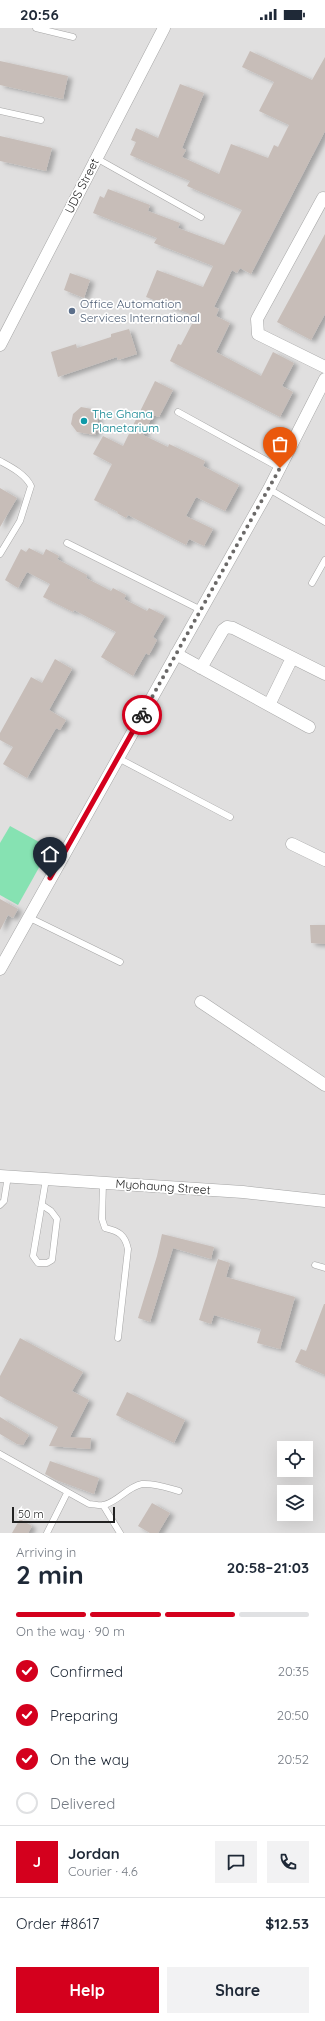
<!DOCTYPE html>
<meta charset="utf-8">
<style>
:root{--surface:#fff;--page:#f2f2f3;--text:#1f2937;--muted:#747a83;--line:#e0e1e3;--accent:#d4001d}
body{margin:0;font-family:Quicksand,sans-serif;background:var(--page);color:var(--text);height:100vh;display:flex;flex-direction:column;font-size:15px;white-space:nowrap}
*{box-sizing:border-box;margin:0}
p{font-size:13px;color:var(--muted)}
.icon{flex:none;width:22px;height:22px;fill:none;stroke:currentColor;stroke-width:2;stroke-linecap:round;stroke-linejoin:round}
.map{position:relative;height:1505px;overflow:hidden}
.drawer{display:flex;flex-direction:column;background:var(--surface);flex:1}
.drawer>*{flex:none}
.tools{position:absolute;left:277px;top:1413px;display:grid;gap:8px}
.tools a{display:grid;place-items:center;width:36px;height:36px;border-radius:0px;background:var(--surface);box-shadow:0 4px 16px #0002;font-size:20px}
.scale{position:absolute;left:12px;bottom:10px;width:103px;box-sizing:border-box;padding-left:4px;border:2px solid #222;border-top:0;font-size:11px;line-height:14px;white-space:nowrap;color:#222;-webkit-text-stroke:3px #fff;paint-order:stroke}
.pin{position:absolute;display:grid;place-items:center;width:34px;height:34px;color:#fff;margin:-41px -17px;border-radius:50% 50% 50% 0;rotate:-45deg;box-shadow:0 0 4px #0007}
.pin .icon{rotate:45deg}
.courier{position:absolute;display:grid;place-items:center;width:40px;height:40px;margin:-20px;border:3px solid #d4001d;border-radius:50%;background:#fff;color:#222;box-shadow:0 1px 5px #0007}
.headline em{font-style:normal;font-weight:700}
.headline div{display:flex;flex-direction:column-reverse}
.headline{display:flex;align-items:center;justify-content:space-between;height:68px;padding:0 16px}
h1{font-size:26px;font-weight:700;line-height:30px}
.bar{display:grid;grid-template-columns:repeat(4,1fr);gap:6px 4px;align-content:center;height:48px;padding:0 16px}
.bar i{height:5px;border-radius:3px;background:var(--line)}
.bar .on{background:var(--accent)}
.bar p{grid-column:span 4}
.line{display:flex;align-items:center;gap:10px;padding:0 16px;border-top:1px solid var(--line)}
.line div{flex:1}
.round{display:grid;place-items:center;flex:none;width:42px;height:42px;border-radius:0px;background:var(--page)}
ol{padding:0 16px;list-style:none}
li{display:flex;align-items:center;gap:12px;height:44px}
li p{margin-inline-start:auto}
li .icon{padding:4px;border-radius:50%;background:var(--accent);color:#fff;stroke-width:4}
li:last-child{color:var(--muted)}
li i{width:22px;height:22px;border:2px solid var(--line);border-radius:50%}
.primary-button{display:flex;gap:8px;margin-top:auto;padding:8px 16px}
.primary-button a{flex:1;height:46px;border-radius:0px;background:var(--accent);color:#fff;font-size:16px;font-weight:700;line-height:46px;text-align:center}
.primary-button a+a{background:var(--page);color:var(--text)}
.status{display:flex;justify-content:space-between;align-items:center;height:28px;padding:0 20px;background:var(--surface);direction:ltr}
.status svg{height:11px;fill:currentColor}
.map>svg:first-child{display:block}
.residential{fill:#e0dfdf;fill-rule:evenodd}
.pitch{fill:#86e2b2}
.building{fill:#c7bdb8;filter:url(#shadow)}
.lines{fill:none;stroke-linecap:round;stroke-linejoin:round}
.lane-casing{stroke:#a6a6a6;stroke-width:7}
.street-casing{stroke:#a6a6a6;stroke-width:13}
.lane{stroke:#fff;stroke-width:6}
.street{stroke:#fff;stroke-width:12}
.done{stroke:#6b6968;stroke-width:4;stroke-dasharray:0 7.2}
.route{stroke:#d4001d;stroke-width:5}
.service-dot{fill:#5c6f8a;stroke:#fff;stroke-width:1.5}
.culture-dot{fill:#0f9aa8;stroke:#fff;stroke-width:1.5}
.labels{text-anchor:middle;stroke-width:3.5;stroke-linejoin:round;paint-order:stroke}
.street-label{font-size:12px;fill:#222;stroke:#fff}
.service-label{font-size:12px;fill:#4e5e75;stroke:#fff;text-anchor:start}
.culture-label{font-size:12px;fill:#0d838f;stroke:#fff;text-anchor:start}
</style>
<div class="status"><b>20:56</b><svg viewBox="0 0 49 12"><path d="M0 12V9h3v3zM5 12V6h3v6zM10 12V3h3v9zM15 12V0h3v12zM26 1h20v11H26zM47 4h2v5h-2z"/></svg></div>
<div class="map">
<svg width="325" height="1505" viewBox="0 0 325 1505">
<defs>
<filter id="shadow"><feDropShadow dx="4.5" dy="2.5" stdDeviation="2" flood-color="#0004"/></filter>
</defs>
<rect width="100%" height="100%" fill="#f2eee9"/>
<path class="residential" d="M0 0H325V1505H0ZM284 1420H306V1442H284ZM284 1464H306V1486H284Z"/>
<path class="pitch" d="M10 798 50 820 18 877 0 867V815Z"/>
<path class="building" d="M250 23 312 52 325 29V103L251 246 240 240 237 245 232 242 214 279 219 281 216 288 230 295 216 324 261 348 273 324 294 335 282 358 293 364 280 389 170 333 178 316 181 317 193 294 187 291 190 286 146 269 157 242 203 259 213 238 154 215 157 210 93 185 100 168 104 170 108 161 150 177 148 183 180 195 178 200 224 217 242 182 187 158 190 153 130 127 136 114 131 112 136 100 158 110 180 56 204 65 182 120 186 122 182 129 219 146 231 116 268 130 274 117 278 119 289 97 259 83 274 54 242 39Z
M0 33 68 48 63 71 0 57Z
M0 108 52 120 46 143 0 133Z
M325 206V286L311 312 277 294Z
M70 245 90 252 84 270 64 262Z
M129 301 137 326 118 332 117 329 58 349 51 324 76 316 77 320 111 309V306Z
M155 353 173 362 159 389 153 387 143 407 168 419 169 416 205 433 203 438 239 457 225 483 196 469 186 488 213 501 204 518 189 511 186 517 128 487 126 490 117 485 118 484 94 472 112 436 93 426 103 408 123 418Z
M81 379 92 381 98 390 95 407 77 404 71 396 73 386Z
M0 460 17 470 0 499Z
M29 520 43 527 46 521 59 528 57 531 87 547 86 550 111 563 113 560 126 567 124 571 147 583 149 580 165 588 153 609 157 612 149 627 146 625 133 648 101 629 116 604 74 582 73 584 43 569 50 556 27 544 18 560 5 552 21 521 26 524Z
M55 631 72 641 49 682 66 692 60 702 56 700 27 750 3 736 13 719 0 712V705L31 649 42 655Z
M0 871 18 881 13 890 8 887 0 902Z
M310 897H325V916L311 915Z
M162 1206 214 1219 211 1231 173 1220 150 1294 138 1290 157 1228Z
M218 1231 230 1235 226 1249 295 1269 280 1321 257 1315 261 1301 214 1287 211 1296 199 1292Z
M324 1276H325V1347L295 1334 301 1321 306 1323Z
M20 1310 83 1344 72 1363 89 1372 70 1409 91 1410 90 1421 49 1418 58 1399 0 1368V1348Z
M127 1364 185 1392 174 1415 116 1387Z
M0 1389 29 1407 23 1417 17 1416 0 1406Z
M50 1433 99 1450 94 1466 56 1452 45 1446Z
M152 1475 170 1485 158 1505H150L138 1498Z
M20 1491 32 1498 28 1505H12Z"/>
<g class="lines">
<g class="lane-casing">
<path id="lane" d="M36 0 73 9
M0 83 41 92
M96 130 201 189
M178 384 280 440
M0 433C11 439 25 446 31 458L20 493 0 526
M269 461 325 494
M67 515 201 582
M312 555 325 532
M118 730 230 789
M28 889 120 934
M103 1155 102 1191 105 1200C119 1203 125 1207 128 1221L118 1310
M0 1177 4 1173 8 1148
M42 1177 51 1183 57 1191 52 1232 47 1235H38L33 1228 46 1151
M315 1237 325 1240
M0 1426 89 1476C94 1476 99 1478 104 1477 119 1473 127 1459 142 1456 155 1455 168 1460 179 1463
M103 1477 120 1505
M47 1505 67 1465"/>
</g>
<g class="street-casing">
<path id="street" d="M323 170 257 291 258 306 325 339
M0 317 164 0
M176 626 309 699
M201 640 223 602 227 599 233 600 325 646
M269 677 292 630
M292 816 325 832
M0 941 269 461 325 351
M201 974 325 1057
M0 1148 243 1164 325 1173"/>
</g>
<use href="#lane" class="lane"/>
<use href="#street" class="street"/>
</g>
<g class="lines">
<path class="done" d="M142 687 280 440"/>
<path class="route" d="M50 850 142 687"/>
</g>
<circle class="service-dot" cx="72" cy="283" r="4"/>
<circle class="culture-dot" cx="84" cy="393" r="4"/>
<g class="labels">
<g class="street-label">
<text transform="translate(82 158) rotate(-63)" y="4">UDS Street</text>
<text transform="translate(163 1159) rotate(4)" y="4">Myohaung Street</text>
</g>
<g class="service-label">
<text x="80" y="280">Office Automation<tspan x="80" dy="14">Services International</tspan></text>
</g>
<g class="culture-label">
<text x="92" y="390">The Ghana<tspan x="92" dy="14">Planetarium</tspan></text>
</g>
</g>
</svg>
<div class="tools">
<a><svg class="icon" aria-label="locate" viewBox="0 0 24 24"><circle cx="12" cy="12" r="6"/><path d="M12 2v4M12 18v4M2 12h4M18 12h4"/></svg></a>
<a><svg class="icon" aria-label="layers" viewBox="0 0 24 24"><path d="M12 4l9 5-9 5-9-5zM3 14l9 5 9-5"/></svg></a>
</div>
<div class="scale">50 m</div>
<div class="pin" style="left:280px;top:440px;background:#ea580c"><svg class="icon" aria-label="bag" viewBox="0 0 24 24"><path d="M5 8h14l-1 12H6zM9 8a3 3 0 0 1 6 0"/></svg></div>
<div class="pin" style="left:50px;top:850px;background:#1f2937"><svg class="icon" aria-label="home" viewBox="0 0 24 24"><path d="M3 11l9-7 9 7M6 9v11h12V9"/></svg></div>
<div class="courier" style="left:142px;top:687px"><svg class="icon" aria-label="bike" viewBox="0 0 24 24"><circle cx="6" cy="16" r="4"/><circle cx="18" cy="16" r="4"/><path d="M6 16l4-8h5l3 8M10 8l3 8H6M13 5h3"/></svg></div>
</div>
<section class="drawer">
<div class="headline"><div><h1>2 min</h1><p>Arriving in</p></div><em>20:58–21:03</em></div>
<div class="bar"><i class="on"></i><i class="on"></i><i class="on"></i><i></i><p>On the way · 90 m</p></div>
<ol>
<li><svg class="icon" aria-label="check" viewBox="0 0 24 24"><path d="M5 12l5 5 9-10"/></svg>Confirmed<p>20:35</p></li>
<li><svg class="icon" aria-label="check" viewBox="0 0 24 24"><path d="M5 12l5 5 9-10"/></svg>Preparing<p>20:50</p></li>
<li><svg class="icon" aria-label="check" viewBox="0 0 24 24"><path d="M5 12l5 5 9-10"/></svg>On the way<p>20:52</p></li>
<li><i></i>Delivered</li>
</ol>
<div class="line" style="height:72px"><b class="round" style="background:var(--accent);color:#fff">J</b><div><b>Jordan</b><p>Courier · 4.6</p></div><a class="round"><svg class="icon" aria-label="chat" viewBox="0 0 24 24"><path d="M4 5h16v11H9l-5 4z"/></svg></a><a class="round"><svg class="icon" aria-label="phone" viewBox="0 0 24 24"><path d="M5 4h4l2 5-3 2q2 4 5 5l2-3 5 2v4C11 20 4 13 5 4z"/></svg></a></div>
<div class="line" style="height:52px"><div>Order #8617</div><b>$12.53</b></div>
<div class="primary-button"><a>Help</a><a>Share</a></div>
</section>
